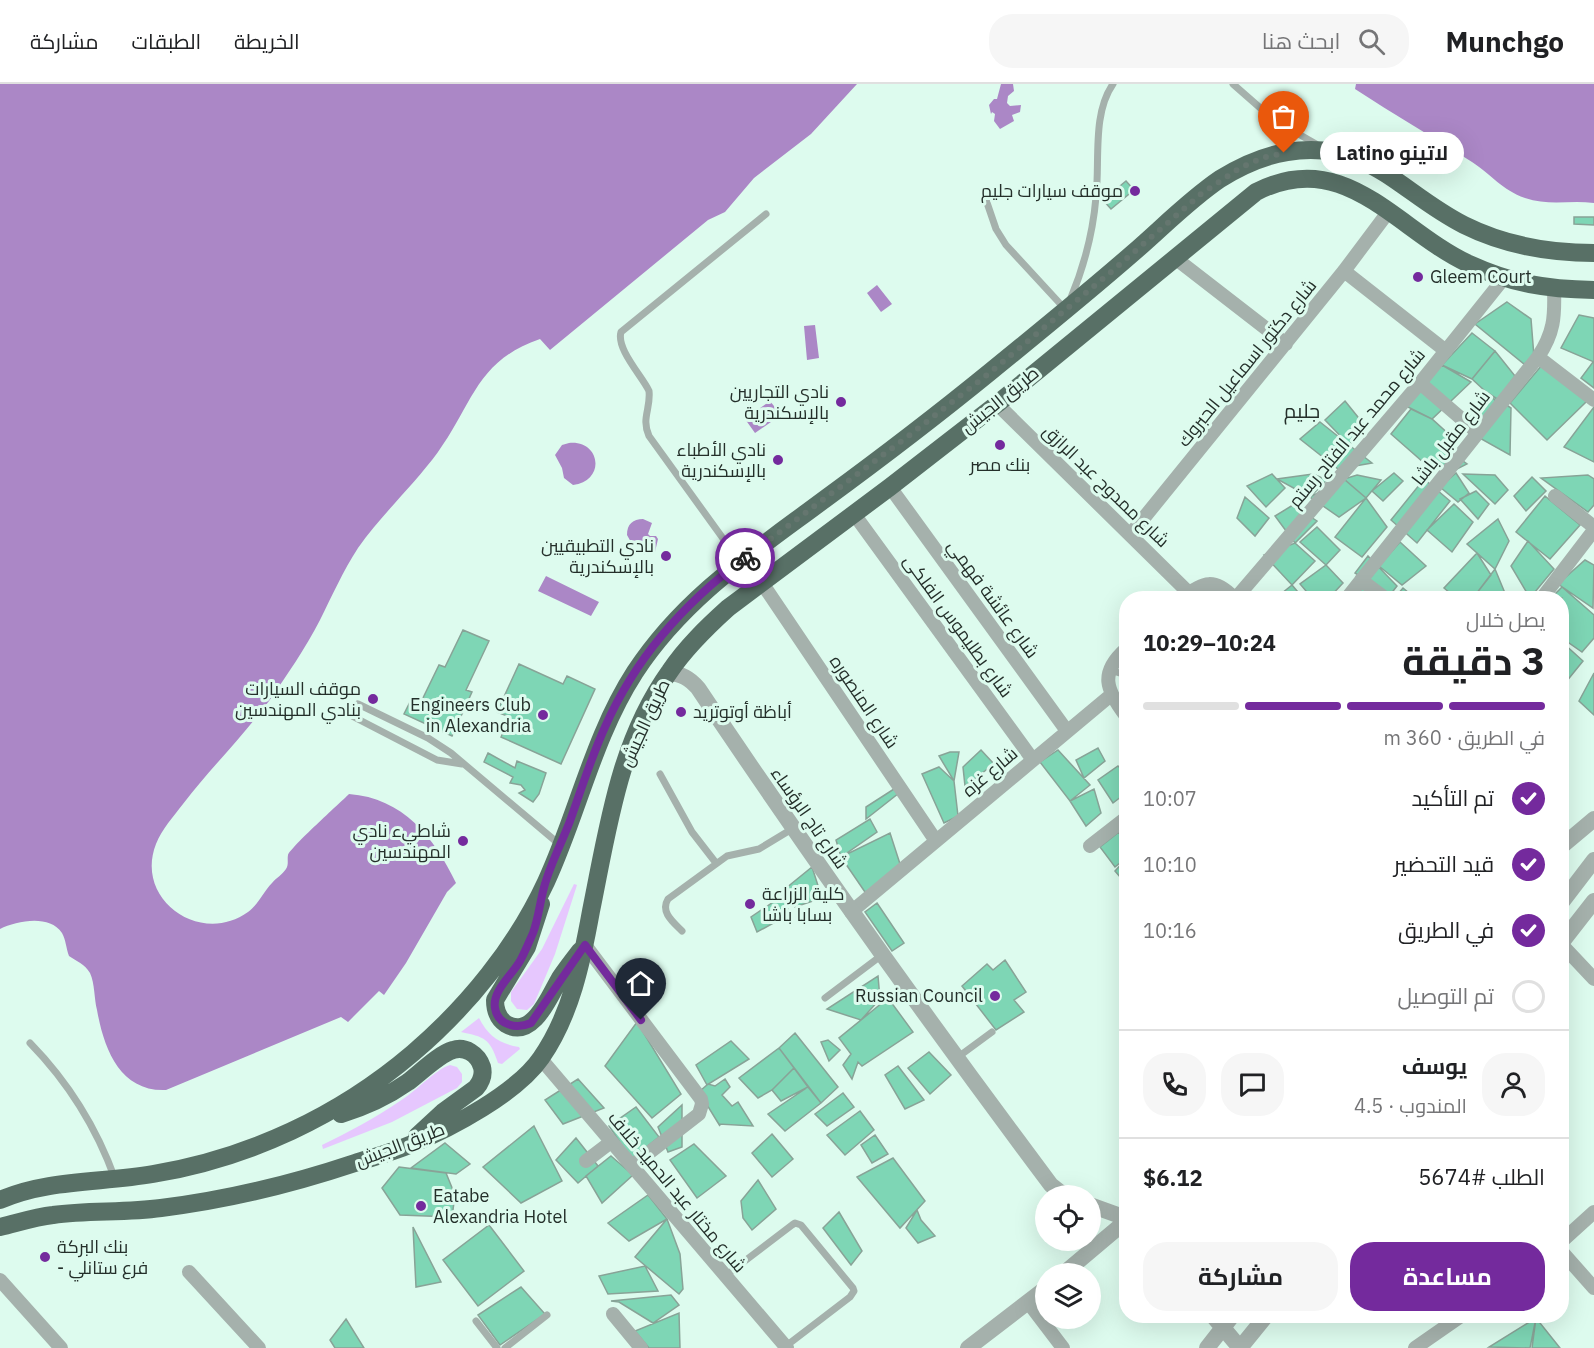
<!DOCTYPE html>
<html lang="ar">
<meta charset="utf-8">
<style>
:root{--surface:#fff;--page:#f6f6f6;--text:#202124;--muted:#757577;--line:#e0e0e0;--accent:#742a9d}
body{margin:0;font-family:"IBM Plex Sans",Cairo,sans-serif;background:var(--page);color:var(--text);direction:rtl;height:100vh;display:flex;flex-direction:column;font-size:22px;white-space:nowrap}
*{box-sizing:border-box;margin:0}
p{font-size:20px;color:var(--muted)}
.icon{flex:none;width:33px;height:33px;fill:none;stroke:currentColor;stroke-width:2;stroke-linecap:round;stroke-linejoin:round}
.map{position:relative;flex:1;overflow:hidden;direction:ltr}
.sheet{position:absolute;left:1119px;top:507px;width:450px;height:732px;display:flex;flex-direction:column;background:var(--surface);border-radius:24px;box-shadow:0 6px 24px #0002;direction:rtl}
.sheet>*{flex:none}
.controls{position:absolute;left:1035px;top:1101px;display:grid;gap:12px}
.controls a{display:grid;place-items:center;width:66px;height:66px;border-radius:50%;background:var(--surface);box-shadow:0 6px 24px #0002;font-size:30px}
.pin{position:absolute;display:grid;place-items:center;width:51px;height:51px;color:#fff;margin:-62px -26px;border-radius:50% 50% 50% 0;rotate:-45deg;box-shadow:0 0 6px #0007}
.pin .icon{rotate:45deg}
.courier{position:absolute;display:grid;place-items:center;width:60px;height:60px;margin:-30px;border:4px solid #742a9d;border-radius:50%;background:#fff;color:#222;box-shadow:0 2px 8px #0007}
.bubble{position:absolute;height:42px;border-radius:21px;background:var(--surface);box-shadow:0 6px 24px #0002;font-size:20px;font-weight:700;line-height:42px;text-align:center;direction:rtl}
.summary em{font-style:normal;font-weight:700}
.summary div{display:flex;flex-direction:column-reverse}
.summary{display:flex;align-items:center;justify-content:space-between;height:102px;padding:0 24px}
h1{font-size:39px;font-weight:700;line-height:45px}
.bar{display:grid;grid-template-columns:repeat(4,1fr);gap:9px 6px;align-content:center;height:72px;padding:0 24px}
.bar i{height:8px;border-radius:4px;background:var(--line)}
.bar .selected{background:var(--accent)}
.bar p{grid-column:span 4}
.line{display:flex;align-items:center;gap:15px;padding:0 24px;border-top:2px solid var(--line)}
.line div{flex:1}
.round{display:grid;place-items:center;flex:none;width:63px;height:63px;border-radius:24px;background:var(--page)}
ol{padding:0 24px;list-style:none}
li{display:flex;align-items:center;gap:18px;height:66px}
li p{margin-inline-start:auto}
li .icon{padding:6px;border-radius:50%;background:var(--accent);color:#fff;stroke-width:4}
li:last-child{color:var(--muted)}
li i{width:33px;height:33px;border:3px solid var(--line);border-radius:50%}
.action{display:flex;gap:12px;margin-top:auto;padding:12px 24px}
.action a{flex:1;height:69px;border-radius:24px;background:var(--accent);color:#fff;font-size:24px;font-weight:700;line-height:69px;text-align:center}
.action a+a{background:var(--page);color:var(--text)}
header{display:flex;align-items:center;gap:36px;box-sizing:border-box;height:84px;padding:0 30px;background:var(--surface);border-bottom:2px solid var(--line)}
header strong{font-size:28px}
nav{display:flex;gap:33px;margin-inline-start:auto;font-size:21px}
.search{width:420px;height:54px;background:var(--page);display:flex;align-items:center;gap:15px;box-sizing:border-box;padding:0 21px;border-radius:24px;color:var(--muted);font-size:22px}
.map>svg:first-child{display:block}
.green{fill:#e6c7fe}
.water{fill:#ab87c6}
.building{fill:#7ed6b5;stroke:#88a397;stroke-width:1.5}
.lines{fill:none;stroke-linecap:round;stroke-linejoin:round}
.service{stroke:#a5b1ac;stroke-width:7}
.minor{stroke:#a5b1ac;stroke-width:14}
.tertiary{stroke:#a5b1ac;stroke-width:16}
.trunk{stroke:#587066;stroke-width:18}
.done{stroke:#65766f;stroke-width:6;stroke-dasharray:0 10.8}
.route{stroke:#742a9d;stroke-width:8}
.poi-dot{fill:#742a9d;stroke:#ddfbee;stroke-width:2}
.labels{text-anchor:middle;stroke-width:6;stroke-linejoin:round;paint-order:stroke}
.poi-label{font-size:18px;fill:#242f2a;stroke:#ddfbee;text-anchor:end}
.street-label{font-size:18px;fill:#242f2a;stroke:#ddfbee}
.neighbourhood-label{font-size:20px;fill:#242f2a;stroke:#ddfbee}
</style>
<header>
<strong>Munchgo</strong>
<div class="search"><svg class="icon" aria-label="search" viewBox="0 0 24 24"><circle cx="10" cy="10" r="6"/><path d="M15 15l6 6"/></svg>ابحث هنا</div>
<nav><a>الخريطة</a><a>الطبقات</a><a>مشاركة</a></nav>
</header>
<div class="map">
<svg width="1594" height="1264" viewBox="0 0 1594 1264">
<rect width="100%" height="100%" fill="#ddfbee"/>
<path class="green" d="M574 800 577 801 555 870 534 920 527 926 517 925 511 917V908L542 865Z
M479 934C488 952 500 960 519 963L520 965 502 980 498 979C490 954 484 953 461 948Z
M450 981 457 983 462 990V998L457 1004 392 1038 323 1065 322 1061C349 1048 375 1034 400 1017 414 1009 436 985 450 981Z"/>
<path class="water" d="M0 0H857L811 50 754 94 725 128 708 136 550 266 540 255C476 277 473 320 438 368 413 402 382 430 358 464 343 487 332 512 320 536 305 565 287 591 269 617 242 653 210 685 183 720 173 733 162 745 156 760 134 816 201 862 248 828 259 820 263 808 272 799 276 794 282 791 286 785 289 780 287 776 288 771 291 763 340 719 349 710 403 714 434 753 456 799L447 808 406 879 384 911 379 907 348 938 341 933 166 1006C120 1008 104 965 97 926 94 914 95 900 90 889 85 880 76 877 69 872 66 864 66 856 62 849 49 830 17 837 0 845Z
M1001 0H1013L1014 7 1008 12 1007 19 1010 22 1021 21 1020 28 1012 31 1014 37 1000 45 994 37 995 30 992 28 991 30 989 21 994 15H997Z
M1356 0H1594V119C1570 116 1548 122 1525 114 1502 106 1492 91 1472 78 1433 53 1393 30 1355 5Z
M877 201 892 220 881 228 867 209Z
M815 241 819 274 807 276 804 242Z
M770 317 781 331 755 349 745 335Z
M569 359C601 356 606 397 573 401L564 394 562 384 555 371 562 361Z
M643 435 652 439 648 450 650 452H656L658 455 655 468 650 471H644L643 465 632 460 627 451C627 440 633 435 643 435Z
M546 492 599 518 591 532 538 507Z"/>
<path class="building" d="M1126 97 1134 106 1111 125 1103 116Z
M1574 133H1594V141L1574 140Z
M1507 218 1531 235 1534 273 1524 280 1475 240Z
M1579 231 1594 234V278L1561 264Z
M1472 249 1495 267 1472 295 1442 281Z
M1495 267 1515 292 1497 318 1472 295Z
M1593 278H1594V304L1581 294Z
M1442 281 1471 298 1432 335 1404 321Z
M1542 281 1587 317 1547 356 1510 319Z
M1488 309 1511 324 1510 371 1460 343Z
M1345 317 1366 343 1349 361 1325 336Z
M1594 323V378L1564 363Z
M1411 325 1432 335 1452 353 1449 367 1467 380 1457 385 1423 378 1391 350Z
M1320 338 1349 361 1372 379 1338 385 1300 355Z
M1394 389 1403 397 1383 417 1372 407Z
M1456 389 1469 409 1458 418 1440 403Z
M1272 390 1285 404 1266 423 1247 402Z
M1313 390 1327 396 1310 413 1277 395Z
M1463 390 1495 391 1508 406 1495 420Z
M1357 391 1381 396 1366 414 1344 395Z
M1588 391 1594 395V421L1588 428 1541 394Z
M1532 393 1546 407 1526 427 1514 412Z
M1344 395 1366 414 1339 433 1310 413Z
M1424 395 1450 417 1417 459 1391 436Z
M1476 407 1489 420 1478 435 1460 415Z
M1545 412 1580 441 1550 475 1516 448Z
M1245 413 1269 434 1255 452 1237 434Z
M1366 414 1387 443 1362 473 1335 453Z
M1454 420 1473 438 1452 468 1427 446Z
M1293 421 1317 437 1295 459 1275 432Z
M1498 435 1509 457 1495 485 1467 460Z
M1317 443 1340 466 1326 481 1300 458Z
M1528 457 1554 485 1530 514 1511 482Z
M1400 458 1426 482 1402 501 1379 482Z
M1295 459 1315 477 1292 501 1264 471Z
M1477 469 1491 491 1473 514H1456L1444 504Z
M1368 472 1397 502 1390 511 1355 489Z
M1585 476 1594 481 1593 524 1558 500Z
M1326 481 1343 499 1329 514H1312L1300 500Z
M1495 485 1507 514H1473Z
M1292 501 1303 514H1276Z
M1361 502 1378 514H1355Z
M1562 503 1594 531V554L1582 568 1562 554V514H1551Z
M1403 504 1415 514H1399L1396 512Z
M463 546 489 557 466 606 472 608 452 652 404 630 412 614 421 618 439 581 445 583Z
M1562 558 1583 577 1562 603Z
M519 580 563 600 567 592 595 605 561 680 501 653 510 633 497 628Z
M1594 589V631L1579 617Z
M1098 664 1105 677 1084 694 1076 676Z
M981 666 994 680 965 702 963 683Z
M1058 666 1090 701 1070 717 1040 678Z
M950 668H959L954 697 939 672Z
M488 669 515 684 517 677 546 689 539 710 533 718 519 709 525 706 521 701 510 699 513 693 484 678Z
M1118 682 1126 690V709L1113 719 1098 696Z
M939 683 954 697 958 732 944 739 922 690Z
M894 705 899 709 866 735V723Z
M1094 705 1101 729 1086 742 1070 717Z
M870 735 877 748 841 773 836 756Z
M1119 748 1126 759V774L1115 783 1100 763Z
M890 749 901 783 878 802 865 808 841 773Z
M1126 775V800L1115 787Z
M812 783 822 814 795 823 780 809Z
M782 812 790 830 757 848 751 833Z
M877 819 904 859 892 867 865 828Z
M1005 876 1026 908 1014 916 1024 928 996 946 962 902 987 880 993 886Z
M878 892 880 915 861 936 827 925Z
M888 914 913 948 862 982 858 978 852 995 843 981 851 970 839 954Z
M637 938 681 1010 652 1034 605 982Z
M795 949 838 1003 821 1019 779 964Z
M828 956 840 966 829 977 821 958Z
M731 957 749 975 707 1001 696 981Z
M779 964 794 984 772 1006 758 1014 739 994Z
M929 968 951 991 930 1010 908 984Z
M898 982 924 1016 905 1025 885 991Z
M794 984 808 1003 781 1017 772 1006Z
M578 995 604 1024 563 1040 545 1016Z
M725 995 730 1003 722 1011 732 1022 738 1018 753 1042 719 1040 720 1042 699 1008 708 1000 715 1002Z
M808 1003 821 1019 785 1047 768 1030Z
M843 1009 854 1023 827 1042 815 1030Z
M682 1021V1063L668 1068 658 1043Z
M636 1023 659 1053 631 1075 609 1042Z
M860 1027 874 1046 845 1071 827 1051Z
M534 1042 562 1097 521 1119 483 1083Z
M772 1050 793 1075 772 1093 752 1069Z
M875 1051 888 1070 872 1079 861 1061Z
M576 1054 598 1082 578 1099 556 1076Z
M445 1059 470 1080 456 1090 411 1084Z
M694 1060 726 1092 697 1114 670 1076Z
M611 1072 633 1091 602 1119 586 1092Z
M893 1074 925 1117 900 1144 857 1093Z
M399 1083 446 1089 455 1111 452 1133 400 1131 382 1104Z
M758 1096 776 1125 752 1146 743 1134 741 1117Z
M648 1111 667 1135 629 1157 608 1139Z
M917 1126 921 1136 935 1152 918 1159 906 1144Z
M839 1128 862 1167 851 1181 823 1144Z
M667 1135 680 1170 683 1205 679 1210 635 1173Z
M489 1141 524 1187 478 1222 443 1176Z
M413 1143 441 1198 416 1203Z
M645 1182 658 1207 608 1210 599 1192Z
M521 1203 545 1230 500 1261 478 1231Z
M671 1211 679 1221 653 1239 619 1218 611 1217Z
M679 1229 680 1264H649L635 1247Z
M1536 1234 1530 1264 1489 1263Z
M1536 1234 1560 1264H1532Z
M346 1235 364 1264H335L330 1256Z"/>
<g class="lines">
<path class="service" d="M1233 0 1274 36 1316 60
M984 110 996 145 1006 161 1065 225
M1070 216C1084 183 1093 148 1096 113 1100 77 1092 30 1113 0
M740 478 649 352C641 334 651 325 649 307 642 292 616 265 621 248L766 130
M1110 586 1126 591
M358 620 428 654 451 669 559 760
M352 632 437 676 462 680
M660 690 692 748 716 779
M682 847C673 838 660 828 668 815L727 772 759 765 792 745
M825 914 882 871
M30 959C69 999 96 1042 115 1095
M958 973 992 948
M725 1192 792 1141 795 1139 801 1141 853 1204 854 1207 850 1213 786 1262
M476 1237 497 1264
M505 1264 547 1231"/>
<path class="minor" d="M1175 174 1286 260
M1344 187 1446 267
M1538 273 1594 316
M1420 299 1478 349
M997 320 1189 509
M890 403 1067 647
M1555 412 1594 443
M854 430 1033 676
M1130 451 1344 187 1389 127
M1361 496 1385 514
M762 499 936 757
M1183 514C1203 497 1215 494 1234 514
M1236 514 1420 299 1504 194
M1347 514 1538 273C1554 249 1555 233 1554 205
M1542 514 1594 446
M1126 565C1099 589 1106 606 1126 632
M1090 762 1126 734
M851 828 1111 611
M585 861 701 1015 702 1020 699 1030 632 1082
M1562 861 1594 895
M541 975 787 1264
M586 1077 611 1058
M1562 1157 1594 1128
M1562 1168 1594 1204
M189 1188 259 1264
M0 1196 61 1264
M1028 1218 1063 1264
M613 1230 641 1264
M1415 1264 1461 1232"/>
<path class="tertiary" d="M668 589C682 590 689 594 698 604 811 773 929 938 1051 1101L1065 1112
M1562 762 1594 735
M1562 818 1594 776
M1562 858 1594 817
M1090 1121 1126 1134
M1063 1190 1126 1137
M1213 1232 1240 1264 1266 1232
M968 1264 1046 1204
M1207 1264 1232 1232"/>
<path class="trunk" d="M541 820 527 863 495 916C495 925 497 934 506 940 533 956 550 911 560 894 566 885 573 876 580 867
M341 1030C365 1023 388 1012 408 998 420 989 439 970 453 966 465 962 478 970 482 983 484 991 481 998 476 1004L443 1028 417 1052
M0 1116C48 1095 102 1099 153 1090 249 1074 339 1032 413 969 467 923 516 863 546 798 578 729 593 653 635 588 684 513 754 468 825 415 881 374 936 332 990 288 1038 249 1086 210 1133 169 1162 144 1189 116 1220 95 1241 82 1263 72 1287 68 1369 55 1399 108 1464 141 1504 161 1549 169 1594 169
M0 1143C17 1139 35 1133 53 1131 88 1126 125 1129 161 1124 227 1116 292 1100 355 1079 374 1073 393 1068 412 1060 451 1044 517 1009 541 974 571 931 582 877 591 827 608 744 619 658 670 587 686 563 707 543 728 524L890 403 997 320 1256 108C1345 62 1396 146 1469 180 1513 200 1546 205 1594 206"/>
</g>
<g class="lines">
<path class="done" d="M745 474 907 353 987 291 1111 188 1201 110 1240 84 1262 74 1284 69"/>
<path class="route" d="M641 936 585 861 531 939C517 945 498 942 495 924 492 907 512 891 520 877 525 868 529 858 533 849 539 833 540 816 545 800 551 779 562 758 570 737 581 706 591 674 605 643 635 575 685 518 745 474"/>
</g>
<g class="poi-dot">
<circle cx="1135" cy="107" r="6"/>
<circle cx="1418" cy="193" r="6"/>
<circle cx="841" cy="318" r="6"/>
<circle cx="1000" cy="361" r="6"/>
<circle cx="778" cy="376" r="6"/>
<circle cx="666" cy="472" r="6"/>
<circle cx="373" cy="615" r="6"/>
<circle cx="681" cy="628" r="6"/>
<circle cx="543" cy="631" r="6"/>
<circle cx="463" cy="757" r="6"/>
<circle cx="750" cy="820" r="6"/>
<circle cx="995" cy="912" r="6"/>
<circle cx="421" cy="1122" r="6"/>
<circle cx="45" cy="1173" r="6"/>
</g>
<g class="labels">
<g class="poi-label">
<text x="1123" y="113">موقف سيارات جليم</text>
<text x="1430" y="199" text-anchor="start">Gleem Court</text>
<text x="829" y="314">نادي التجاريين<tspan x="829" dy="21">بالإسكندرية</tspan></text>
<text x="766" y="372">نادي الأطباء<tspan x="766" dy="21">بالإسكندرية</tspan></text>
<text x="1000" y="387" text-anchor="middle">بنك مصر</text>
<text x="654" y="468">نادي التطبيقيين<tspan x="654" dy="21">بالإسكندرية</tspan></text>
<text x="361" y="611">موقف السيارات<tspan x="361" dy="21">بنادي المهندسين</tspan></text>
<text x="531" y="627">Engineers Club<tspan x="531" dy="21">in Alexandria</tspan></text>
<text x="693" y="634" text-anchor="start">أباظة أوتوتريد</text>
<text x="451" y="753">شاطيء نادي<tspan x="451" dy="21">المهندسين</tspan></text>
<text x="762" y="816" text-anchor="start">كلية الزراعة<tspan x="762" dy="21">بسابا باشا</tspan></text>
<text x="983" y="918">Russian Council</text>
<text x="433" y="1118" text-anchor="start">Eatabe<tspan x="433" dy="21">Alexandria Hotel</tspan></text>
<text x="57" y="1169" text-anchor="start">بنك البركة<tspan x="57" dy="21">- فرع ستانلي</tspan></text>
</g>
<g class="street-label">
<text transform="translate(1247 279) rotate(-51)" y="6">شارع دكتور اسماعيل الحبروك</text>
<text transform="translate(1000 316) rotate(-39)" y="6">طريق الجيش</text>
<text transform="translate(1357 344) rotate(-50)" y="6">شارع محمد عبد الفتاح رستم</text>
<text transform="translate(1451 354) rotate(-52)" y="6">شارع مقبل باشا</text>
<text transform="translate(1106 402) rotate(44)" y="6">شارع ممدوح عبد الرازق</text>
<text transform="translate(993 515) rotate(54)" y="6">شارع عائشة فهمي</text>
<text transform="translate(958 542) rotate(54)" y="6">شارع بطليموس الفلكى</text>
<text transform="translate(864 618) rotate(56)" y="6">شارع المنصوره</text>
<text transform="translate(645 639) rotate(-65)" y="6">طريق الجيش</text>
<text transform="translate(990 688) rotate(-40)" y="6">شارع غزه</text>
<text transform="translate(809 734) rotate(55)" y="6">شارع تاج الرؤساء</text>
<text transform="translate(400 1061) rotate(-21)" y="6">طريق الجيش</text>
<text transform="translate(677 1108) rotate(50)" y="6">شارع مختار عبد الحميد خلاف</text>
</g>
<g class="neighbourhood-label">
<text x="1302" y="334">جليم</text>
</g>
</g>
</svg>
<div class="controls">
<a><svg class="icon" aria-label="locate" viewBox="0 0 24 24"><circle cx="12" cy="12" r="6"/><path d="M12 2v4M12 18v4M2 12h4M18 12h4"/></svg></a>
<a><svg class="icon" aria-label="layers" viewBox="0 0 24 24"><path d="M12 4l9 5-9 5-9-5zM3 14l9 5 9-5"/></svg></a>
</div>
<div class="pin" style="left:1284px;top:69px;background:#ea580c"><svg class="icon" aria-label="bag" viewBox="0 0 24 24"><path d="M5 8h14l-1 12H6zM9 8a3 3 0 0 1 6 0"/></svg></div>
<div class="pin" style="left:641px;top:936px;background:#1f2937"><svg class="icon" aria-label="home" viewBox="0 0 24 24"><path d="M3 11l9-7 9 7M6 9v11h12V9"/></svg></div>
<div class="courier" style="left:745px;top:474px"><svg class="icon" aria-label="bike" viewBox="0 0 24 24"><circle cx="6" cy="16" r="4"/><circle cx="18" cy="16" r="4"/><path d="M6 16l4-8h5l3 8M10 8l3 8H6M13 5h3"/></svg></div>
<div class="bubble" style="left:1320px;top:48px;width:144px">لاتينو Latino</div>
<section class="sheet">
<div class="summary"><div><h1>3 دقيقة</h1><p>يصل خلال</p></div><em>10:24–10:29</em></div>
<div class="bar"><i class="selected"></i><i class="selected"></i><i class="selected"></i><i></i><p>في الطريق · 360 m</p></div>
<ol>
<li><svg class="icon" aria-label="check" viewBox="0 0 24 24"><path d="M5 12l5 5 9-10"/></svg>تم التأكيد<p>10:07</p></li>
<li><svg class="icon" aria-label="check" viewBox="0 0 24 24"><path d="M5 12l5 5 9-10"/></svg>قيد التحضير<p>10:10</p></li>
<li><svg class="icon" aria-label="check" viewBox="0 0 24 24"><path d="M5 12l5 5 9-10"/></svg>في الطريق<p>10:16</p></li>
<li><i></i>تم التوصيل</li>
</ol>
<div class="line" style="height:108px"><a class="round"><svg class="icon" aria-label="person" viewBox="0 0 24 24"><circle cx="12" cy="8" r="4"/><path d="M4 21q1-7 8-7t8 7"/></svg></a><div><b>يوسف</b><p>المندوب · 4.5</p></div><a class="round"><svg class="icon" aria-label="chat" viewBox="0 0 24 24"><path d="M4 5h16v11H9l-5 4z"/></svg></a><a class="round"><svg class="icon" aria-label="phone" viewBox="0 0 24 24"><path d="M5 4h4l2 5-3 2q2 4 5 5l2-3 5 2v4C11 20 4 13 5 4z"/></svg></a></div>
<div class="line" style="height:78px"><div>الطلب #5674</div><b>$6.12</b></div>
<div class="action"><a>مساعدة</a><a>مشاركة</a></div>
</section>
</div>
